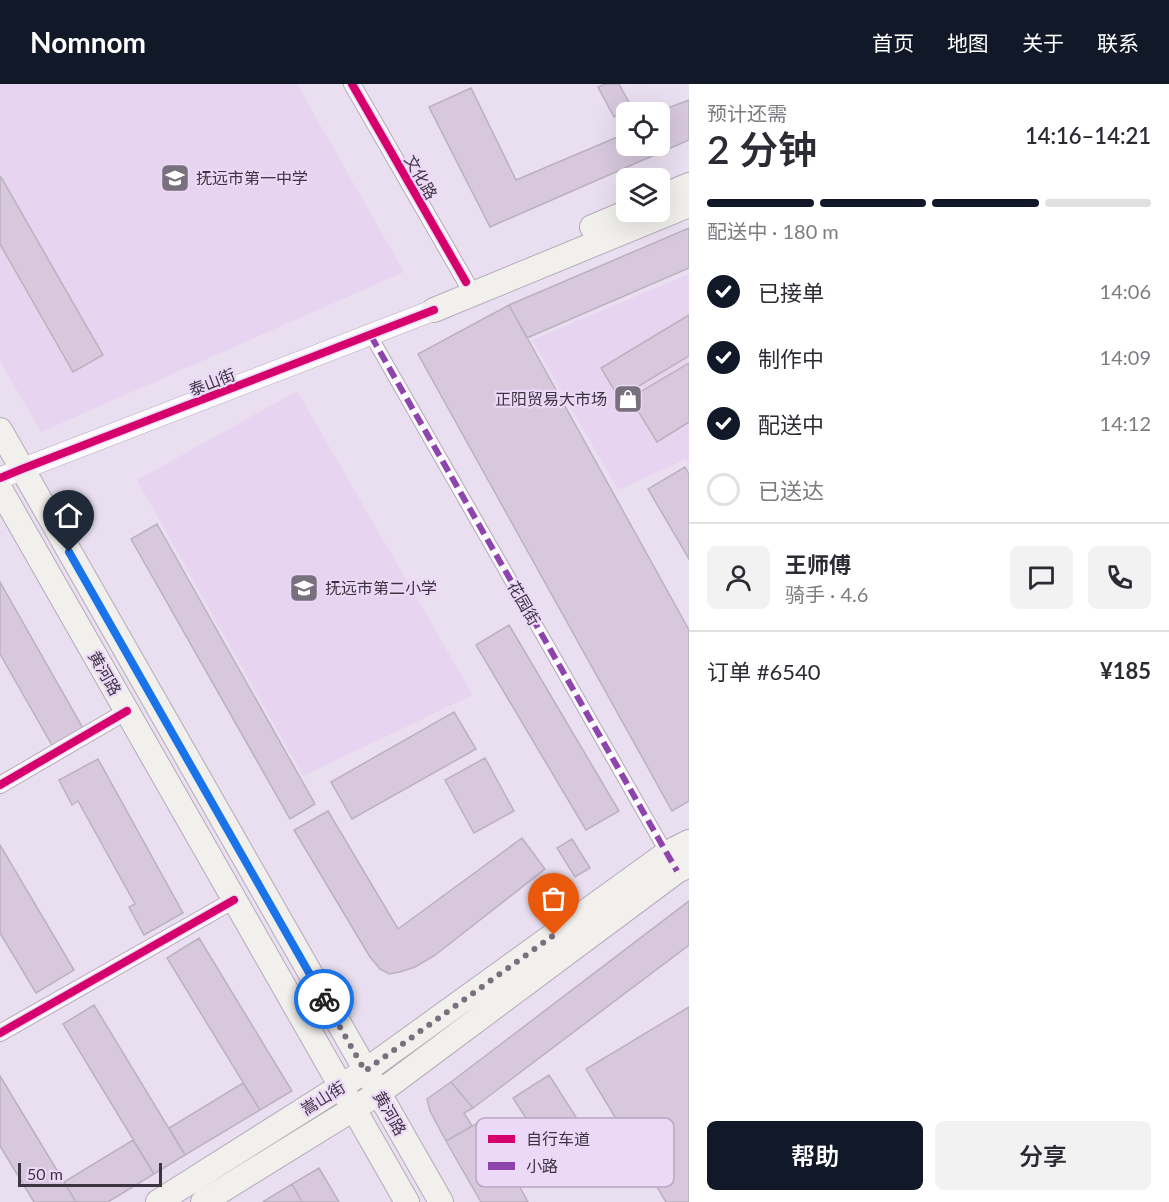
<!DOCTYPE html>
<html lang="zh">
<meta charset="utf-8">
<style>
:root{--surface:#fff;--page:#f2f2f3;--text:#2b2b33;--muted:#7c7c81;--line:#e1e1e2;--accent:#111827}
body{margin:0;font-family:Lato,"Noto Sans SC",sans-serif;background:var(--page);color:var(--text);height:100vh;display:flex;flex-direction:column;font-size:22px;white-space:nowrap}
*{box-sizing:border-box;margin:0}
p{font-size:20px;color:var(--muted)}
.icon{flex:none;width:33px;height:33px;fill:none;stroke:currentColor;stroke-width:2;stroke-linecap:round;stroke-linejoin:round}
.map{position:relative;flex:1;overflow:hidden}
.drawer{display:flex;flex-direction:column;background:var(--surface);width:480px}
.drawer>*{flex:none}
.fabs{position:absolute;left:616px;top:18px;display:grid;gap:12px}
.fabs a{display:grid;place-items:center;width:54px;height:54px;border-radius:9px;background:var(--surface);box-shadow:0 6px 24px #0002;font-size:30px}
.scale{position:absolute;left:18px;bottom:15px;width:144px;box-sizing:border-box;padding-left:6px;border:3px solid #3c3440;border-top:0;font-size:16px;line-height:21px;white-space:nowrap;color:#3c3440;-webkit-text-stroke:4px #ecd8f7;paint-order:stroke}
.pin{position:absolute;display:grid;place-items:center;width:51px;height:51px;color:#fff;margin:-62px -26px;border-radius:50% 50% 50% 0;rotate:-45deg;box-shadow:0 0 6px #0007}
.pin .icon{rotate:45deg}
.courier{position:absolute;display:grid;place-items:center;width:60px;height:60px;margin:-30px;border:4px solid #1a73e8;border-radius:50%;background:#fff;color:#222;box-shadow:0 2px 8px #0007}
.overview em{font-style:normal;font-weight:600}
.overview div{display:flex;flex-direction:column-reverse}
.overview{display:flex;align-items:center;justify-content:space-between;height:102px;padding:0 18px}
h1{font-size:39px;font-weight:600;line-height:45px}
.bar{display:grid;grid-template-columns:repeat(4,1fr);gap:9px 6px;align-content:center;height:72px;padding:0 18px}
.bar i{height:8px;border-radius:4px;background:var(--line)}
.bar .active{background:var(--accent)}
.bar p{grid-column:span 4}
.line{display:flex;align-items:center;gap:15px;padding:0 18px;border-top:2px solid var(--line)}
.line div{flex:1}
.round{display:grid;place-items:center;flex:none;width:63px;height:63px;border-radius:9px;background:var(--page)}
ol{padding:0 18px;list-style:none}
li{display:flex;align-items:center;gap:18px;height:66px}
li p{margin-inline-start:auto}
li .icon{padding:6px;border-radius:50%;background:var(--accent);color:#fff;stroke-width:4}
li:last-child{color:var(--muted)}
li i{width:33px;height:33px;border:3px solid var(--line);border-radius:50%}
.primary-button{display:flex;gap:12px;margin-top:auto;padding:12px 18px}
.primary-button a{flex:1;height:69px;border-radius:9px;background:var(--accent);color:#fff;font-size:24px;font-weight:600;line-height:69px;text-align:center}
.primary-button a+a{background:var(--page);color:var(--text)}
header{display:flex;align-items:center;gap:36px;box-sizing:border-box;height:84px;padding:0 30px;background:var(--accent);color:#fff}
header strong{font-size:28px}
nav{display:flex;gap:33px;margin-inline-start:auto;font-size:21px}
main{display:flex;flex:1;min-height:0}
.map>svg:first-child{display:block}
.built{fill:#e7d4f0}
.building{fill:#d7c8dd;stroke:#bab1bf;stroke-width:1.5}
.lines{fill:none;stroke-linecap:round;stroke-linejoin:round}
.pedestrian-casing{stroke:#b3abb8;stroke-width:14}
.minor-casing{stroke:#b3abb8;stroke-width:18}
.tertiary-casing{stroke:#b3abb8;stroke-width:22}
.secondary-casing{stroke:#b3abb8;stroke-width:26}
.pedestrian{stroke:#fcfafd;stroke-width:12}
.minor{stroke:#fcfafd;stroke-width:16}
.tertiary{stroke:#fcfafd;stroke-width:21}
.secondary{stroke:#f2f0ec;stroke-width:24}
.quiet{stroke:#8e44ad;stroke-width:6;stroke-dasharray:12 6;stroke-linecap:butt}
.cycleway-casing{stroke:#ecd8f7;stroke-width:11}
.cycleway{stroke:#d6006c;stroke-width:8}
.done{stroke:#79707e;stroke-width:6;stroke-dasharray:0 10.8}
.route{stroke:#1a73e8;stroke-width:8}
.labels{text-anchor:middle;stroke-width:4.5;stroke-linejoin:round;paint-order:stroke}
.street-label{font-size:16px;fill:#3c3440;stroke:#ecd8f7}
.poi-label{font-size:16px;fill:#3c3440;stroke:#ecd8f7;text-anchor:start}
.key{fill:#ecd8f7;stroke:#b7a7c0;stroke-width:1.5}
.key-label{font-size:16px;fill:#3c3440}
</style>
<header>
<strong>Nomnom</strong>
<nav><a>首页</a><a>地图</a><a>关于</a><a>联系</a></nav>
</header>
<main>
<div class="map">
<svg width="689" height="1118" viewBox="0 0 689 1118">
<rect width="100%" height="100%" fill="#eadff0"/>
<path class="built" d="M0 0H297L404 188 41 348 0 277Z
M689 190V380L686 375 618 406 532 256Z
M297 307 473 611 303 692 137 396Z"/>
<path class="building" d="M605 0H619L632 24 614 33 598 3Z
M471 4 516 96 627 49V62H660V28H657L689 16V56L490 143 429 23Z
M0 93H1L103 271 73 288 0 160Z
M689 144V184L527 254 509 221Z
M509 221 689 546V717L672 727 418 270Z
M689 231V272L619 314 601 284Z
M689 279V338L657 358 630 314Z
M685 383 689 390V475L648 405Z
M157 440 315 720 290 735 131 455Z
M0 498 84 646 53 663 0 570Z
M509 541 619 727 586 746 476 561Z
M454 628 476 665 352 735 331 698Z
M485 674 514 727 474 749 445 696Z
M98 675 183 829 144 851 129 823 135 820 78 717 72 721 59 696Z
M328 727 398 845 522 754 545 785 434 872 415 883 400 888 389 890 380 885 370 873 294 746Z
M572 755 590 784 575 793 557 764Z
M0 761 74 886 36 909 0 849Z
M689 817V861L473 1024 451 998Z
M199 854 292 1007 260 1026 167 874Z
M94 921 185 1071 154 1090 63 940Z
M689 923V1118H666L586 985Z
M549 991 576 1033 540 1056 513 1014Z
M0 992 64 1098 76 1118H34L0 1062Z
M451 998 473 1024 464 1029 472 1042 446 1057 430 1027 427 1015Z
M243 999 260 1026 185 1071 169 1044Z
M483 1036 528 1118H481L446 1057Z
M133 1056 154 1090 108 1118H76L64 1098Z
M319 1084 339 1118H302L292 1100Z
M292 1100 302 1118H263L264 1117Z"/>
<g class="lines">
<g class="pedestrian-casing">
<path id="pedestrian" d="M371 252 669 773"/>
</g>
<g class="minor-casing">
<path id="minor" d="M352 0 466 198
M0 701 127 627
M0 949 234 816"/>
</g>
<g class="tertiary-casing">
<path id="tertiary" d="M0 394 22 385 434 226"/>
</g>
<g class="secondary-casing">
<path id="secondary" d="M660 113 689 101
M592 143 628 128
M434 226 689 121
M0 346 441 1118
M0 405 407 1118
M158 1118 365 987 667 769 689 758
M203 1118 379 1009 677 787 689 781"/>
</g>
<use href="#pedestrian" class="pedestrian"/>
<use href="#minor" class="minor"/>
<use href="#tertiary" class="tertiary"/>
<use href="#secondary" class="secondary"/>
<path class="quiet" d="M371 252 677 787"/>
<g class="cycleway-casing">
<path id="cycleway" d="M352 0 466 198
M0 394 22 385 434 226
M0 701 127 627
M0 949 234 816"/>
</g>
<use href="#cycleway" class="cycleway"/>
</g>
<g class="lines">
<path class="done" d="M324 915 365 987 554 851"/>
<path class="route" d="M69 468 324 915"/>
</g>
<defs>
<g id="school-square" transform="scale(1.5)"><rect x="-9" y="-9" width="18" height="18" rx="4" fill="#79707e" stroke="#ecd8f7"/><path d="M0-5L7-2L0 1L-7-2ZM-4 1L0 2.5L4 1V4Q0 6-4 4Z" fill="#fff"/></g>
<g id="shop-square" transform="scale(1.5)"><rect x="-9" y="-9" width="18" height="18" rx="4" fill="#79707e" stroke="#ecd8f7"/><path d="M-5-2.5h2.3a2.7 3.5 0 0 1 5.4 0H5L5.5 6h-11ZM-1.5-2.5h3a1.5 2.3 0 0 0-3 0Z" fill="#fff"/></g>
</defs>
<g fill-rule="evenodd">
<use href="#school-square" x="175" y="94"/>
<use href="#shop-square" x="628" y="315"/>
<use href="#school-square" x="304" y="504"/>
</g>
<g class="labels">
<g class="street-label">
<text transform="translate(421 93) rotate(60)" y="6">文化路</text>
<text transform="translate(212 298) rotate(-21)" y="6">泰山街</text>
<text transform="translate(524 519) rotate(60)" y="6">花园街</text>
<text transform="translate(105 589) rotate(60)" y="6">黄河路</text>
<text transform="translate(323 1014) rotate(-32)" y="6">嵩山街</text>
<text transform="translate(390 1029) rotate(60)" y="6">黄河路</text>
</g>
<g class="poi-label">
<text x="196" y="100">抚远市第一中学</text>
<text x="607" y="321" text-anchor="end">正阳贸易大市场</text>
<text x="325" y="510">抚远市第二小学</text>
</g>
</g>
<rect x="476" y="1034" width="198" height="69" rx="9" class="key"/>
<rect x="488" y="1051" width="27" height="8" fill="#d6006c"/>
<rect x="488" y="1078" width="27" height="8" fill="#8e44ad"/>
<g class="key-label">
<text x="526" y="1061">自行车道</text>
<text x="526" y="1088">小路</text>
</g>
</svg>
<div class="fabs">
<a><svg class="icon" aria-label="locate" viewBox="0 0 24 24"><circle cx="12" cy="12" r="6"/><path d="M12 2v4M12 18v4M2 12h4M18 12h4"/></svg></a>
<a><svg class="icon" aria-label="layers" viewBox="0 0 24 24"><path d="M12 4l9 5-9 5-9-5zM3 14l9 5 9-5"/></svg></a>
</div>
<div class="scale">50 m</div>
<div class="pin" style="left:554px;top:851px;background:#ea580c"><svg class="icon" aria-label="bag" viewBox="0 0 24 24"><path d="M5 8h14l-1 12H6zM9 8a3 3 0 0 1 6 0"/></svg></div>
<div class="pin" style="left:69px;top:468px;background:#1f2937"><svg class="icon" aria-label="home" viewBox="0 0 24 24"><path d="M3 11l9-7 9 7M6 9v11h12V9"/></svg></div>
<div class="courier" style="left:324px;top:915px"><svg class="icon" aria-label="bike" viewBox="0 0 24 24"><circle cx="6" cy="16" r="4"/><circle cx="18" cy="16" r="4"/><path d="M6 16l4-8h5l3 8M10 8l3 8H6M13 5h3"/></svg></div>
</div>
<section class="drawer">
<div class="overview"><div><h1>2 分钟</h1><p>预计还需</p></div><em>14:16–14:21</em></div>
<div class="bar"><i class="active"></i><i class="active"></i><i class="active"></i><i></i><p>配送中 · 180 m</p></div>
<ol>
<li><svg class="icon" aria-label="check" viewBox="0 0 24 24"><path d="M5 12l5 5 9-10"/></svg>已接单<p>14:06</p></li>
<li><svg class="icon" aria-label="check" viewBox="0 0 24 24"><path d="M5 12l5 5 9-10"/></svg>制作中<p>14:09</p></li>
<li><svg class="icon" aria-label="check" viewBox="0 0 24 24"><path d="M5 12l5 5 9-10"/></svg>配送中<p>14:12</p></li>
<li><i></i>已送达</li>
</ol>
<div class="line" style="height:108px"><a class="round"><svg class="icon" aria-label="person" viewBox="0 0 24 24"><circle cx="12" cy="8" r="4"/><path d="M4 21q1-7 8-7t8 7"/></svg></a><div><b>王师傅</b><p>骑手 · 4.6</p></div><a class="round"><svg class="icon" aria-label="chat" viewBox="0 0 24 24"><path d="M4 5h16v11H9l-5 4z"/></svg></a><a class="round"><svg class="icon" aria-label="phone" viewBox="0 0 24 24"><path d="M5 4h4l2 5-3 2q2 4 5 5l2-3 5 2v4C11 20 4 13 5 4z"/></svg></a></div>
<div class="line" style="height:78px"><div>订单 #6540</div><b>¥185</b></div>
<div class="primary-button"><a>帮助</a><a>分享</a></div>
</section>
</main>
